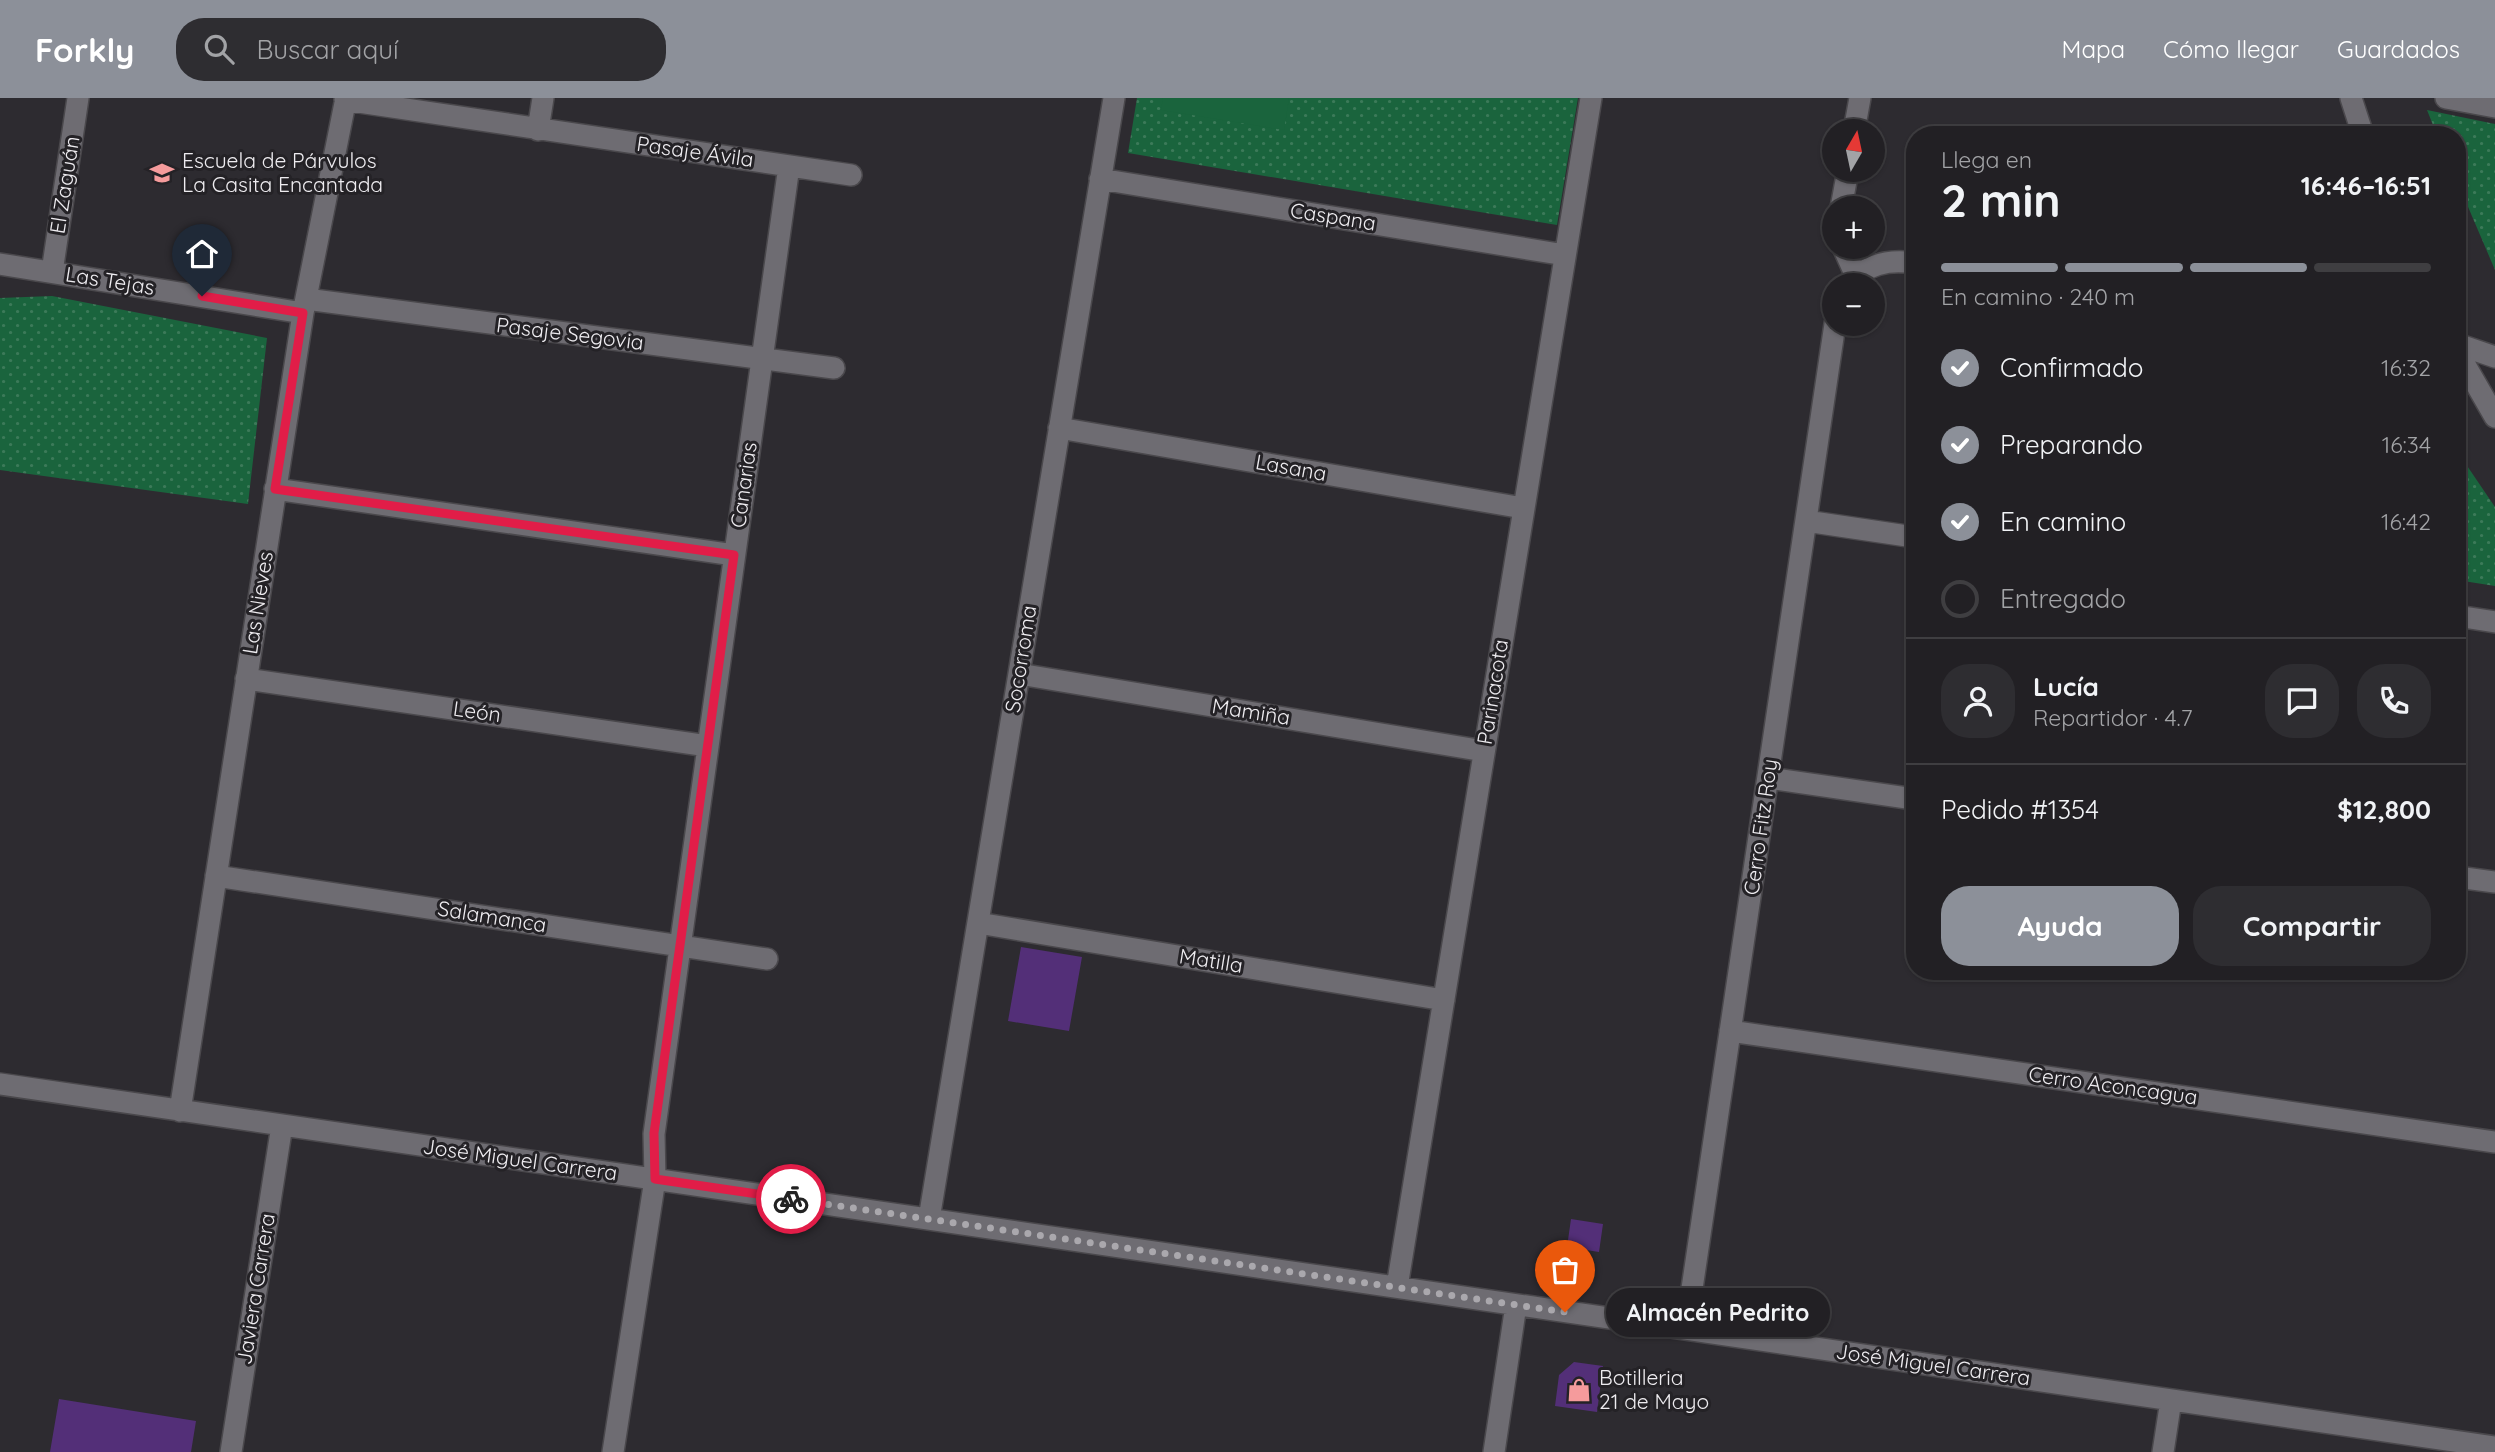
<!DOCTYPE html>
<html lang="es">
<meta charset="utf-8">
<style>
:root{--surface:#222024;--page:#2e2d31;--text:#f1f3f6;--muted:#a2a3a6;--line:#3f3e41;--accent:#8c9099}
body{margin:0;font-family:Quicksand,sans-serif;background:var(--page);color:var(--text);height:100vh;display:flex;flex-direction:column;font-size:26px;white-space:nowrap}
*{box-sizing:border-box;margin:0}
p{font-size:23px;color:var(--muted)}
.icon{flex:none;width:38px;height:38px;fill:none;stroke:currentColor;stroke-width:2;stroke-linecap:round;stroke-linejoin:round}
.map{position:relative;flex:1;overflow:hidden}
.panel{position:absolute;left:1906px;top:28px;width:560px;height:854px;display:flex;flex-direction:column;background:var(--surface);border-radius:28px;box-shadow:0 2px 5px #0004,0 0 0 2px var(--line)}
.panel>*{flex:none}
.needle{width:46px;rotate:9deg}
.controls{position:absolute;left:1822px;top:21px;display:grid;gap:14px}
.controls a{display:grid;place-items:center;width:63px;height:63px;border-radius:50%;background:var(--surface);box-shadow:0 2px 5px #0004,0 0 0 2px var(--line);font-size:35px}
.pin{position:absolute;display:grid;place-items:center;width:60px;height:60px;color:#fff;margin:-72px -30px;border-radius:50% 50% 50% 0;rotate:-45deg;box-shadow:0 0 7px #0007}
.pin .icon{rotate:45deg}
.courier{position:absolute;display:grid;place-items:center;width:70px;height:70px;margin:-35px;border:5px solid #e11d48;border-radius:50%;background:#fff;color:#222;box-shadow:0 2px 9px #0007}
.bubble{position:absolute;height:49px;border-radius:24px;background:var(--surface);box-shadow:0 2px 5px #0004,0 0 0 2px var(--line);font-size:23px;font-weight:700;line-height:49px;text-align:center}
.head em{font-style:normal;font-weight:700}
.head div{display:flex;flex-direction:column-reverse}
.head{display:flex;align-items:center;justify-content:space-between;height:119px;padding:0 35px}
h1{font-size:46px;font-weight:700;line-height:52px}
.bar{display:grid;grid-template-columns:repeat(4,1fr);gap:10px 7px;align-content:center;height:84px;padding:0 35px}
.bar i{height:9px;border-radius:5px;background:var(--line)}
.bar .active{background:var(--accent)}
.bar p{grid-column:span 4}
.line{display:flex;align-items:center;gap:18px;padding:0 35px;border-top:2px solid var(--line)}
.line div{flex:1}
.round{display:grid;place-items:center;flex:none;width:74px;height:74px;border-radius:28px;background:var(--page)}
ol{padding:0 35px;list-style:none}
li{display:flex;align-items:center;gap:21px;height:77px}
li p{margin-inline-start:auto}
li .icon{padding:7px;border-radius:50%;background:var(--accent);color:#fff;stroke-width:4}
li:last-child{color:var(--muted)}
li i{width:38px;height:38px;border:4px solid var(--line);border-radius:50%}
.cta{display:flex;gap:14px;margin-top:auto;padding:14px 35px}
.cta a{flex:1;height:80px;border-radius:28px;background:var(--accent);color:#fff;font-size:28px;font-weight:700;line-height:80px;text-align:center}
.cta a+a{background:var(--page);color:var(--text)}
header{display:flex;align-items:center;gap:42px;box-sizing:border-box;height:98px;padding:0 35px;background:var(--accent);color:#fff}
header strong{font-size:33px}
nav{display:flex;gap:38px;margin-inline-start:auto;font-size:24px}
.search{width:490px;height:63px;background:var(--page);display:flex;align-items:center;gap:18px;box-sizing:border-box;padding:0 24px;border-radius:28px;color:var(--muted);font-size:26px}
.map>svg:first-child{display:block}
.green{fill:url(#green-dots)}
.pitch{fill:#1a643d}
.building{fill:#532f78}
.lines{fill:none;stroke-linecap:round;stroke-linejoin:round}
.minor-casing{stroke:#4a484c;stroke-width:24}
.minor{stroke:#6e6c72;stroke-width:21}
.done{stroke:#aaa8ad;stroke-width:7;stroke-dasharray:0 12.6}
.route{stroke:#e11d48;stroke-width:9}
.labels{text-anchor:middle;stroke-width:6;stroke-linejoin:round;paint-order:stroke}
.street-label{font-size:21px;fill:#eeecf0;stroke:#242226}
.poi-label{font-size:21px;fill:#eeecf0;stroke:#242226;text-anchor:start}
</style>
<header>
<strong>Forkly</strong>
<div class="search"><svg class="icon" aria-label="search" viewBox="0 0 24 24"><circle cx="10" cy="10" r="6"/><path d="M15 15l6 6"/></svg>Buscar aquí</div>
<nav><a>Mapa</a><a>Cómo llegar</a><a>Guardados</a></nav>
</header>
<div class="map">
<svg width="2495" height="1354" viewBox="0 0 2495 1354">
<defs>
<pattern id="green-dots" width="8" height="8" patternUnits="userSpaceOnUse" patternTransform="scale(1.75)"><rect width="8" height="8" fill="#1a643d"/><path d="M2 2h.1M6 6h.1" fill="none" stroke="#3c7a59" stroke-width="1.8" stroke-linecap="round"/></pattern>
</defs>
<rect width="100%" height="100%" fill="#2d2b30"/>
<path class="green" d="M1137 0H1578L1557 127 1128 55Z
M2427 12 2495 26V172L2457 83V37H2437Z
M52 198 267 240 248 406 0 372V200Z
M2457 353 2495 409V488L2457 482Z"/>
<path class="pitch" d="M1163 0H1289L1284 32 1161 12Z"/>
<path class="building" d="M1021 849 1082 859 1069 933 1008 923Z
M1571 1121 1603 1126 1599 1154 1567 1149Z
M1574 1264 1603 1268 1597 1314 1555 1308 1559 1277Z
M59 1301 196 1323 191 1354H50Z"/>
<g class="lines">
<g class="minor-casing">
<path id="minor" d="M2351 0 2363 37
M2446 0 2495 9
M345 2 851 77
M538 32 543 0
M1854 33 1860 0
M1100 81 1565 157
M1841 110 1848 72
M1843 149 1856 178
M0 166 303 215
M52 174 78 0
M1847 187C1866 166 1888 161 1914 165
M306 201 834 270
M2457 246 2495 259
M2457 253 2495 319
M1059 330 1523 410
M275 391 734 457
M1806 423 1914 439
M2457 518 2495 524
M1019 576 1484 653
M246 581 708 648
M1768 680 1914 701
M216 778 767 861
M2457 779 2495 784
M978 825 1444 902
M1730 933 2495 1044
M0 986 2495 1349
M180 1013 303 215 346 0
M929 1121 1114 0
M1397 1189 1591 0
M1686 1231 1835 226
M231 1354 282 1027
M613 1354 655 1081 654 1036 789 68
M1494 1354 1516 1207
M2163 1354 2171 1302"/>
</g>
<use href="#minor" class="minor"/>
</g>
<g class="lines">
<path class="done" d="M791 1101 1565 1214"/>
<path class="route" d="M202 198 303 215 275 391 734 457 654 1035 655 1081 791 1101"/>
</g>
<defs>
<g id="school-bare" transform="scale(1.89)"><path d="M0-5L7-2L0 1L-7-2ZM-4 1L0 2.5L4 1V4Q0 6-4 4Z" fill="#f59b9c" stroke="#242226" stroke-width="2.5" paint-order="stroke"/></g>
<g id="shop-bare" transform="scale(1.89)"><path d="M-5-2.5h2.3a2.7 3.5 0 0 1 5.4 0H5L5.5 6h-11ZM-1.5-2.5h3a1.5 2.3 0 0 0-3 0Z" fill="#f59b9c" stroke="#242226" stroke-width="2.5" paint-order="stroke"/></g>
</defs>
<g fill-rule="evenodd">
<use href="#school-bare" x="162" y="75"/>
<use href="#shop-bare" x="1579" y="1292"/>
</g>
<g class="labels">
<g class="street-label">
<text transform="translate(695 54) rotate(8)" y="7">Pasaje Ávila</text>
<text transform="translate(65 87) rotate(-81)" y="7">El Zaguán</text>
<text transform="translate(1333 119) rotate(9)" y="7">Caspana</text>
<text transform="translate(110 183) rotate(9)" y="7">Las Tejas</text>
<text transform="translate(570 236) rotate(7)" y="7">Pasaje Segovia</text>
<text transform="translate(1291 370) rotate(10)" y="7">Lasana</text>
<text transform="translate(744 387) rotate(-82)" y="7">Canarias</text>
<text transform="translate(258 505) rotate(-81)" y="7">Las Nieves</text>
<text transform="translate(1021 561) rotate(-81)" y="7">Socorroma</text>
<text transform="translate(1493 594) rotate(-81)" y="7">Parinacota</text>
<text transform="translate(477 614) rotate(8)" y="7">León</text>
<text transform="translate(1251 614) rotate(9)" y="7">Mamiña</text>
<text transform="translate(1761 729) rotate(-82)" y="7">Cerro Fitz Roy</text>
<text transform="translate(492 819) rotate(9)" y="7">Salamanca</text>
<text transform="translate(1211 863) rotate(9)" y="7">Matilla</text>
<text transform="translate(2113 988) rotate(8)" y="7">Cerro Aconcagua</text>
<text transform="translate(520 1062) rotate(8)" y="7">José Miguel Carrera</text>
<text transform="translate(256 1191) rotate(-81)" y="7">Javiera Carrera</text>
<text transform="translate(1933 1267) rotate(8)" y="7">José Miguel Carrera</text>
</g>
<g class="poi-label">
<text x="182" y="70">Escuela de Párvulos<tspan x="182" dy="24">La Casita Encantada</tspan></text>
<text x="1599" y="1287">Botilleria<tspan x="1599" dy="24">21 de Mayo</tspan></text>
</g>
</g>
</svg>
<div class="controls">
<a><svg class="needle" viewBox="-14 -14 28 28"><path d="M0-13l5 13h-10z" fill="#e53935"/><path d="M0 13l5-13h-10z" fill="#a2a3a6"/></svg></a>
<a>+</a>
<a>−</a>
</div>
<div class="pin" style="left:1565px;top:1214px;background:#ea580c"><svg class="icon" aria-label="bag" viewBox="0 0 24 24"><path d="M5 8h14l-1 12H6zM9 8a3 3 0 0 1 6 0"/></svg></div>
<div class="pin" style="left:202px;top:198px;background:#1f2937"><svg class="icon" aria-label="home" viewBox="0 0 24 24"><path d="M3 11l9-7 9 7M6 9v11h12V9"/></svg></div>
<div class="courier" style="left:791px;top:1101px"><svg class="icon" aria-label="bike" viewBox="0 0 24 24"><circle cx="6" cy="16" r="4"/><circle cx="18" cy="16" r="4"/><path d="M6 16l4-8h5l3 8M10 8l3 8H6M13 5h3"/></svg></div>
<div class="bubble" style="left:1606px;top:1190px;width:224px">Almacén Pedrito</div>
<section class="panel">
<div class="head"><div><h1>2 min</h1><p>Llega en</p></div><em>16:46–16:51</em></div>
<div class="bar"><i class="active"></i><i class="active"></i><i class="active"></i><i></i><p>En camino · 240 m</p></div>
<ol>
<li><svg class="icon" aria-label="check" viewBox="0 0 24 24"><path d="M5 12l5 5 9-10"/></svg>Confirmado<p>16:32</p></li>
<li><svg class="icon" aria-label="check" viewBox="0 0 24 24"><path d="M5 12l5 5 9-10"/></svg>Preparando<p>16:34</p></li>
<li><svg class="icon" aria-label="check" viewBox="0 0 24 24"><path d="M5 12l5 5 9-10"/></svg>En camino<p>16:42</p></li>
<li><i></i>Entregado</li>
</ol>
<div class="line" style="height:126px"><a class="round"><svg class="icon" aria-label="person" viewBox="0 0 24 24"><circle cx="12" cy="8" r="4"/><path d="M4 21q1-7 8-7t8 7"/></svg></a><div><b>Lucía</b><p>Repartidor · 4.7</p></div><a class="round"><svg class="icon" aria-label="chat" viewBox="0 0 24 24"><path d="M4 5h16v11H9l-5 4z"/></svg></a><a class="round"><svg class="icon" aria-label="phone" viewBox="0 0 24 24"><path d="M5 4h4l2 5-3 2q2 4 5 5l2-3 5 2v4C11 20 4 13 5 4z"/></svg></a></div>
<div class="line" style="height:91px"><div>Pedido #1354</div><b>$12,800</b></div>
<div class="cta"><a>Ayuda</a><a>Compartir</a></div>
</section>
</div>
